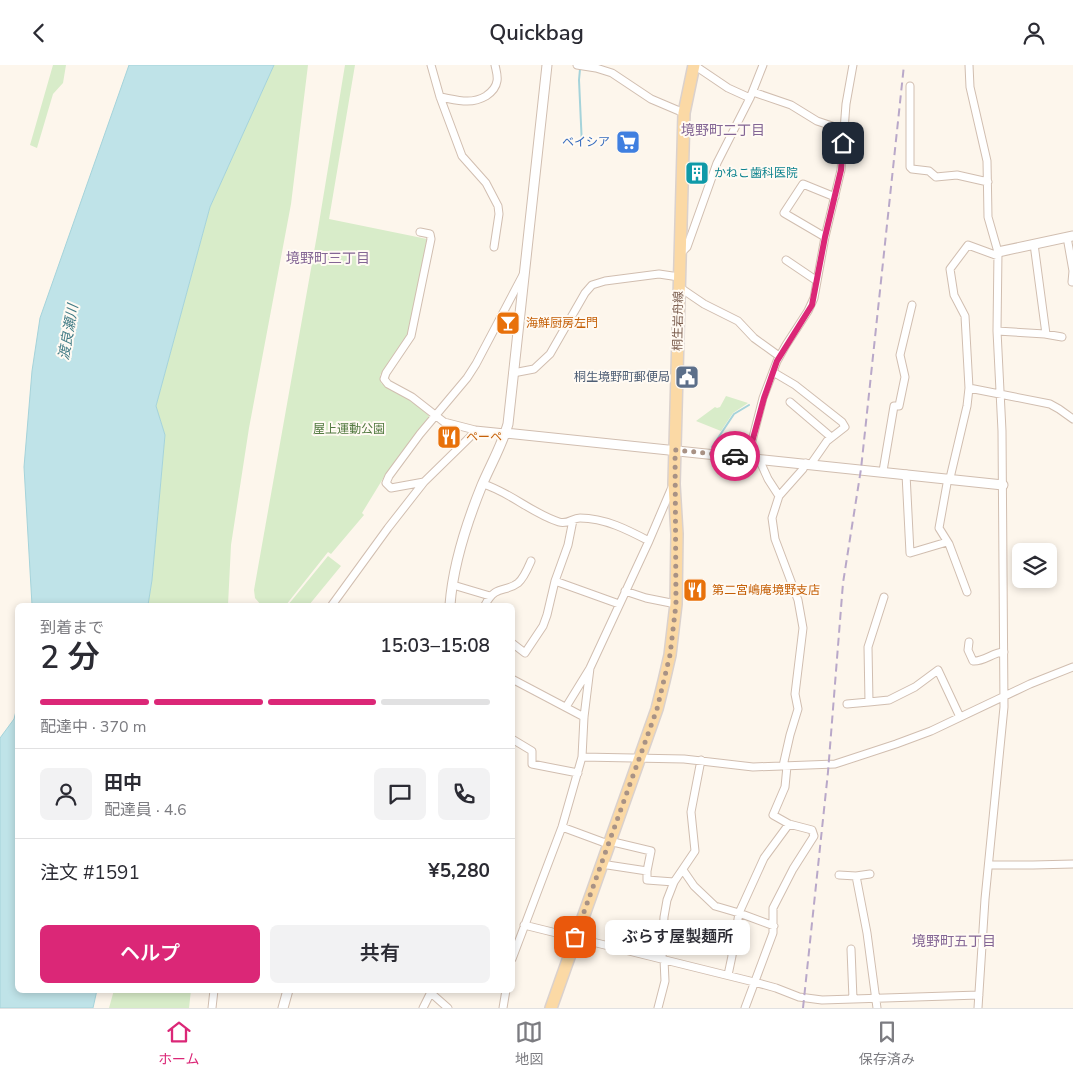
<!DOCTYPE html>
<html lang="ja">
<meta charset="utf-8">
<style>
:root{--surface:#fff;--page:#f2f2f3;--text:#2b2b33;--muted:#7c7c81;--line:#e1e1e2;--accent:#db2777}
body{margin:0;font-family:"Nunito Sans","Noto Sans JP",sans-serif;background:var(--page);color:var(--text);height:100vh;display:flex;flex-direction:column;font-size:19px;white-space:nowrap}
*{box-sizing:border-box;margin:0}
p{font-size:16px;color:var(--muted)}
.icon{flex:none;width:28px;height:28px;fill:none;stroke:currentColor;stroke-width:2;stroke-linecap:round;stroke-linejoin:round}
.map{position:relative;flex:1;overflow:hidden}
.side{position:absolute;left:15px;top:538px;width:500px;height:390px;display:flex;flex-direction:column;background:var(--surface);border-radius:8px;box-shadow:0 2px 8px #0003}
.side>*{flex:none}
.buttons{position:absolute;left:1012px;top:478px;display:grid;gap:10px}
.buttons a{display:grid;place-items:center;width:45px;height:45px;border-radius:8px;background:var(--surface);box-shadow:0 2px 8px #0003;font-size:25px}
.pin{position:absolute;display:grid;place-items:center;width:42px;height:42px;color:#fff;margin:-21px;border-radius:10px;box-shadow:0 2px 8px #0006}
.courier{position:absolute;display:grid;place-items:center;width:50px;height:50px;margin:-25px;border:4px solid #db2777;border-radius:50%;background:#fff;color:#222;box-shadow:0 1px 6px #0007}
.bubble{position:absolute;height:35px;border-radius:8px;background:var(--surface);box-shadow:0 2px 8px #0003;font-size:16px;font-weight:600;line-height:35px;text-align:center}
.overview em{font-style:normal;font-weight:600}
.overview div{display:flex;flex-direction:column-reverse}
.overview{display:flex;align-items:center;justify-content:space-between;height:85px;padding:0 25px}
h1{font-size:32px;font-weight:600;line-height:38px}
.bar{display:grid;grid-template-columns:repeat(4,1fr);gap:8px 5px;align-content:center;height:60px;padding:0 25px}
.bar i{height:6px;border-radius:4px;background:var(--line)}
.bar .current{background:var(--accent)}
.bar p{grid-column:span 4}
.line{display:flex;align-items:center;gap:12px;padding:0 25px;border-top:1px solid var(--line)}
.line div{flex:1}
.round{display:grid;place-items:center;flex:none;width:52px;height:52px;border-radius:8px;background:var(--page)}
.action{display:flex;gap:10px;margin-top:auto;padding:10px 25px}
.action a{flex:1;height:58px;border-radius:8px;background:var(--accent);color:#fff;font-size:20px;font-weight:600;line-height:58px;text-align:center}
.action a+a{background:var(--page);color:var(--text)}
header{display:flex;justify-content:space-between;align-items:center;height:65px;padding:0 25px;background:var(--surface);font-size:22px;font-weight:600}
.dock{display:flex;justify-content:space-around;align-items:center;height:70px;border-top:1px solid var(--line);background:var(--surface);font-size:14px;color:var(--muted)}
.dock a{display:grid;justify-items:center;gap:2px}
.dock .current{color:var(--accent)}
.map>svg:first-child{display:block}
.green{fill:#d8ecc9}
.water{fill:#bfe3e8;stroke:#a5d3da}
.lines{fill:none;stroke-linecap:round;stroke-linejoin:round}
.stream{stroke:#a5d3da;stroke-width:2}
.minor-casing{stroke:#d1beb0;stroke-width:9}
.tertiary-casing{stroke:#d1beb0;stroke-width:11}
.primary-casing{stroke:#dad1cd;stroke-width:14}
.minor{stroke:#fff;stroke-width:7}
.tertiary{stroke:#fff;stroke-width:9}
.primary{stroke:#fbd9a5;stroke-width:11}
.rail{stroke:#b9a8c9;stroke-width:2;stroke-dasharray:8 5;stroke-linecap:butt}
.done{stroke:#a89285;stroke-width:5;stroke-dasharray:0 9}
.route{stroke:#db2777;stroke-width:6}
.labels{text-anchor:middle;stroke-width:4;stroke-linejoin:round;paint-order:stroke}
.shop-label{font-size:12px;fill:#366cbe;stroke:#fffaf3;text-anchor:end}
.culture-label{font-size:12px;fill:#0d838f;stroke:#fffaf3;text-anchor:start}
.street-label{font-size:12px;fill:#7a5c4d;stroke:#fffaf3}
.food-label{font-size:12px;fill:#c56008;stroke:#fffaf3;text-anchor:start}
.service-label{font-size:12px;fill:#4e5e75;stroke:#fffaf3;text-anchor:end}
.park-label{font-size:12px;fill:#537a41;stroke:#fffaf3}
.neighbourhood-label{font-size:14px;fill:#846695;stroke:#fffaf3}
.water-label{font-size:14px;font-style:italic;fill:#437c86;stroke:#fffaf3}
</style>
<header><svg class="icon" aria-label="back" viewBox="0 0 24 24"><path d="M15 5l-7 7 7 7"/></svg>Quickbag<svg class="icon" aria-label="person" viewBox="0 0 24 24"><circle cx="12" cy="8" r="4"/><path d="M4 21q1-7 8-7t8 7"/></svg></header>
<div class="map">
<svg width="1073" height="943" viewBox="0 0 1073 943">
<rect width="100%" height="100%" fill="#fdf6ec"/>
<path class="green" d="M53 0H66L63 18 53 29 37 83 30 80Z
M274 0H308L291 139 249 363 231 480 228 540H148L152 515 165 370 156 341 210 142Z
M345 0H355L329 154 427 174 407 272 380 310 381 318 410 334 429 351V354L384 412 362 448 364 450 331 489 328 487 286 540H261L255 533 254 525 317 170Z
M726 331 748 338 733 348 721 366 696 356 715 342 717 343 720 342Z
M328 491 341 501 309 540H288Z
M114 925H191L189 943H109Z"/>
<path class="water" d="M129 0H274L210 142 156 341 165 370 152 515 148 540H32L24 402 32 306 40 253Z
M17 642 18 925H97L93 943H0V673L14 654Z"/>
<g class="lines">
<path class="stream" d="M580 4 579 15 582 81
M712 382 734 349 749 340"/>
<g class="minor-casing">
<path id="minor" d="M431 0 440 32 462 91 486 118 498 141 499 149 494 182
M577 0 596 3 612 8 651 34 684 48
M694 0 728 23 750 33
M969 0 970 22 987 96 988 152 998 187 997 266 1002 366 1004 642 985 834 978 943
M910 21V102L912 104 929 106 936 112 957 110 988 117
M753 27 791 40 817 56 844 65
M440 32C457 35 471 40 486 31 492 27 496 23 497 16 498 11 496 5 495 0
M420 167 430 169 431 174 411 271 386 308 384 314 388 319 412 332 444 357 475 365 505 368
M825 172 784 148 803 119 835 132
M1067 172 1073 206 1072 217
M1034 179 1046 269
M680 189 687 182 717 98 750 33 763 0
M786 195 817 216
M679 222 704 239 738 256 754 273 779 291
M997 266 1045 269 1062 272
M773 307 795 320 842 357 845 362 827 376 811 399
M513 308 534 304 550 289 585 228 592 220 605 216 659 209 679 212
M969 323 1050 339 1059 344 1073 354
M790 337 831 372
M748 392 763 333 777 296 786 280 808 246 814 233 825 172 841 105 846 39 853 0
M759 394 768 414 779 431
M883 406 894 341H899L905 312 900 290 912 240
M906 409 910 488 947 477
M948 413 939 463 949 479 967 527
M950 413 967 341 969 323 965 251 954 230 950 204 968 180 998 191
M424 417 391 423 386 418 389 411 420 369 467 313 476 299 524 208
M483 419C510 427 531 448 559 457 568 460 572 453 580 453 605 453 628 465 649 476
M555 516 619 539
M453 520 490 531
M625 526 646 533 676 539
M884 532 868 582 869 637 889 635 915 622 938 605 960 652
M332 540 388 463 424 417 470 372 475 365
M485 540C496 519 505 528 518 518 524 513 528 503 531 496
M969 577 968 585 973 596C984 597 993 587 1004 587
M512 578 525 588 543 561 547 550 555 516 568 480 573 455
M512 614 584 652
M847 639 869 637
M566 642 590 603 649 476 672 422
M512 674 532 686V699L578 708
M582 692 684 694 753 702 835 699 896 679 931 666 1030 619 1073 602
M783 701 790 670 798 644 795 629 803 563 798 535 775 474 772 453 779 431 803 404 806 398
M562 762 608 779
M601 799 647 806 651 786 609 776
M989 800H1033L1073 799
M683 805 694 821 715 841 739 848 774 861
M647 806V815L674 817
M839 810 856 811 870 809
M856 811 867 868 877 943
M524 860 754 917 776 923 799 932 822 935 979 930
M851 884 853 934
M512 894 562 762 582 692 584 652 590 603
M662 894 664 852 667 835 674 817 695 786 691 747 701 695
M728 910 732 891 739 848 764 793 789 759
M431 928 448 943
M212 943 214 925
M423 943 432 925
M503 943 506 925
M658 943 665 916 664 895
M745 943 773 868V843L793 804 814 771 812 765 789 759 773 750 785 722 787 701"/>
</g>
<g class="tertiary-casing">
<path id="tertiary" d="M998 187 1073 171
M505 368 1003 420
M450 540C453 499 467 457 482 420 491 399 502 380 508 359L547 0
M283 943 288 925"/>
</g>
<g class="primary-casing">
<path id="primary" d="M551 943 657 644 664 616 670 590 676 539 677 469 674 419 684 48 694 0"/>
</g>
<use href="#minor" class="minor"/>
<use href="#tertiary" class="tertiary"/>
<use href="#primary" class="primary"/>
<path class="rail" d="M803 943 828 707 843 518 861 404 904 0"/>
</g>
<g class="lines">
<path class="done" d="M575 872 657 644 670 590 676 539 675 385 735 391"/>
<path class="route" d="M735 391 748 392 764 333 777 296 812 240 825 172 841 105 843 78"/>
</g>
<defs>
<g id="supermarket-square" transform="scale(1.25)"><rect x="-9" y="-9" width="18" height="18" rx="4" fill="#3f7fe0" stroke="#fffaf3"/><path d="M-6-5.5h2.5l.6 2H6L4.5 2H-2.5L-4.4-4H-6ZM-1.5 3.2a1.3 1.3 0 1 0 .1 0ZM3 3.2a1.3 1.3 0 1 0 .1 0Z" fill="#fff"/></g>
<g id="building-square" transform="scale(1.25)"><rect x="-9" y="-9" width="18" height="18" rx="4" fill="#0f9aa8" stroke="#fffaf3"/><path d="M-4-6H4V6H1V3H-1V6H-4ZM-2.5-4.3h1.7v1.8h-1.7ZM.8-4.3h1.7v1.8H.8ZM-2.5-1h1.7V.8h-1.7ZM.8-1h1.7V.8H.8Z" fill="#fff"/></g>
<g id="bar-square" transform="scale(1.25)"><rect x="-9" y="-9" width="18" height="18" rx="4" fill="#e8710a" stroke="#fffaf3"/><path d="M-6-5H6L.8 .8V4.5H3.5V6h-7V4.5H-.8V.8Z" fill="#fff"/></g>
<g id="civic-square" transform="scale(1.25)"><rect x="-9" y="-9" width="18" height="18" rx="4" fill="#5c6f8a" stroke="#fffaf3"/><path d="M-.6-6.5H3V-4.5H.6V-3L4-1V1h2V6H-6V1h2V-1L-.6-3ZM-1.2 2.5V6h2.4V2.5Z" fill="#fff"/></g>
<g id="restaurant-square" transform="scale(1.25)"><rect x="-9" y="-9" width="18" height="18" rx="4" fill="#e8710a" stroke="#fffaf3"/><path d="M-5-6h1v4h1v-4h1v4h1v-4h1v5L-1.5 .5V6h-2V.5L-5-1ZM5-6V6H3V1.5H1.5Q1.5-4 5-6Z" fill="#fff"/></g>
</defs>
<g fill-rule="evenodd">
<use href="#supermarket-square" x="628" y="77"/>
<use href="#building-square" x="697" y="108"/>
<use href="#bar-square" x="508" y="258"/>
<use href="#civic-square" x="687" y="312"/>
<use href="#restaurant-square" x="449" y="372"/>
<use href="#restaurant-square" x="695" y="525"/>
</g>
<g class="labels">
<g class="shop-label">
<text x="610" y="81">ベイシア</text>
</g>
<g class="culture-label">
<text x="714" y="112">かねこ歯科医院</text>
</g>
<g class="street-label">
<text transform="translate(678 256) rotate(-89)" y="4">桐生岩舟線</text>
</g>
<g class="food-label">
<text x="526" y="262">海鮮厨房左門</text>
<text x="466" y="376">ペーペ</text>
<text x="712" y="529">第二宮嶋庵境野支店</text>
</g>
<g class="service-label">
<text x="670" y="316">桐生境野町郵便局</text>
</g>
<g class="park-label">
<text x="349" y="368">屋上運動公園</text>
</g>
<g class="neighbourhood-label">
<text x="723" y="70">境野町二丁目</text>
<text x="328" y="198">境野町三丁目</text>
<text x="954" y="881">境野町五丁目</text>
</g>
<g class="water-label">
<text transform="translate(68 267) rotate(-80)" y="5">渡良瀬川</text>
</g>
</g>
</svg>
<div class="buttons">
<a><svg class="icon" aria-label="layers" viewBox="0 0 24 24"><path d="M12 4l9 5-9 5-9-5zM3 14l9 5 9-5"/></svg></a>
</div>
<div class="pin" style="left:575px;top:872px;background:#ea580c"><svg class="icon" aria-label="bag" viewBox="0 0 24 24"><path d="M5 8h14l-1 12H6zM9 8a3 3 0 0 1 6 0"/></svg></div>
<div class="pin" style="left:843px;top:78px;background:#1f2937"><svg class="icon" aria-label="home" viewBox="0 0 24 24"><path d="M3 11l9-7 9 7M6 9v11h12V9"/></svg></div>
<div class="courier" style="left:735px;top:391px"><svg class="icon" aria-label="car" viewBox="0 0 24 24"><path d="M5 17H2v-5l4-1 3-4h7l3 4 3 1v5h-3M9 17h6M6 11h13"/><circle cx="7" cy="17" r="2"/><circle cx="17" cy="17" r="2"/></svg></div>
<div class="bubble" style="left:605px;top:855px;width:145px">ぶらす屋製麺所</div>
<section class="side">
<div class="overview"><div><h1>2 分</h1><p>到着まで</p></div><em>15:03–15:08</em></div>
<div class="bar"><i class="current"></i><i class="current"></i><i class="current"></i><i></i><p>配達中 · 370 m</p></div>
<div class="line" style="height:90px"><a class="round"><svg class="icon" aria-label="person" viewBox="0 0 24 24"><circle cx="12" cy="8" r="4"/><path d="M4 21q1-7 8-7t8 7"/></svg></a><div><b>田中</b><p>配達員 · 4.6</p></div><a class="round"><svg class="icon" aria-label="chat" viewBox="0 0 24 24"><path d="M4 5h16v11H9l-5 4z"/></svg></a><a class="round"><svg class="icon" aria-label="phone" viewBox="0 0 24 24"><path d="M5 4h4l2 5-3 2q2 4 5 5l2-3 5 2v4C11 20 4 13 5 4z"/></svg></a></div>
<div class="line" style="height:65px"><div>注文 #1591</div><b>¥5,280</b></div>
<div class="action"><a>ヘルプ</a><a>共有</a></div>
</section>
</div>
<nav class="dock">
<a class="current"><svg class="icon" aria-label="home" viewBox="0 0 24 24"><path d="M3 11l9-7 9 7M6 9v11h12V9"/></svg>ホーム</a>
<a><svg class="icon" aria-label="map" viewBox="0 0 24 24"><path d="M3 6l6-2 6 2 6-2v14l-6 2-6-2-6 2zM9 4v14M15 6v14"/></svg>地図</a>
<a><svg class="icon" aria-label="saved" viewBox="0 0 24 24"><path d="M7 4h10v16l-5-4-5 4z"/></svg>保存済み</a>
</nav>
